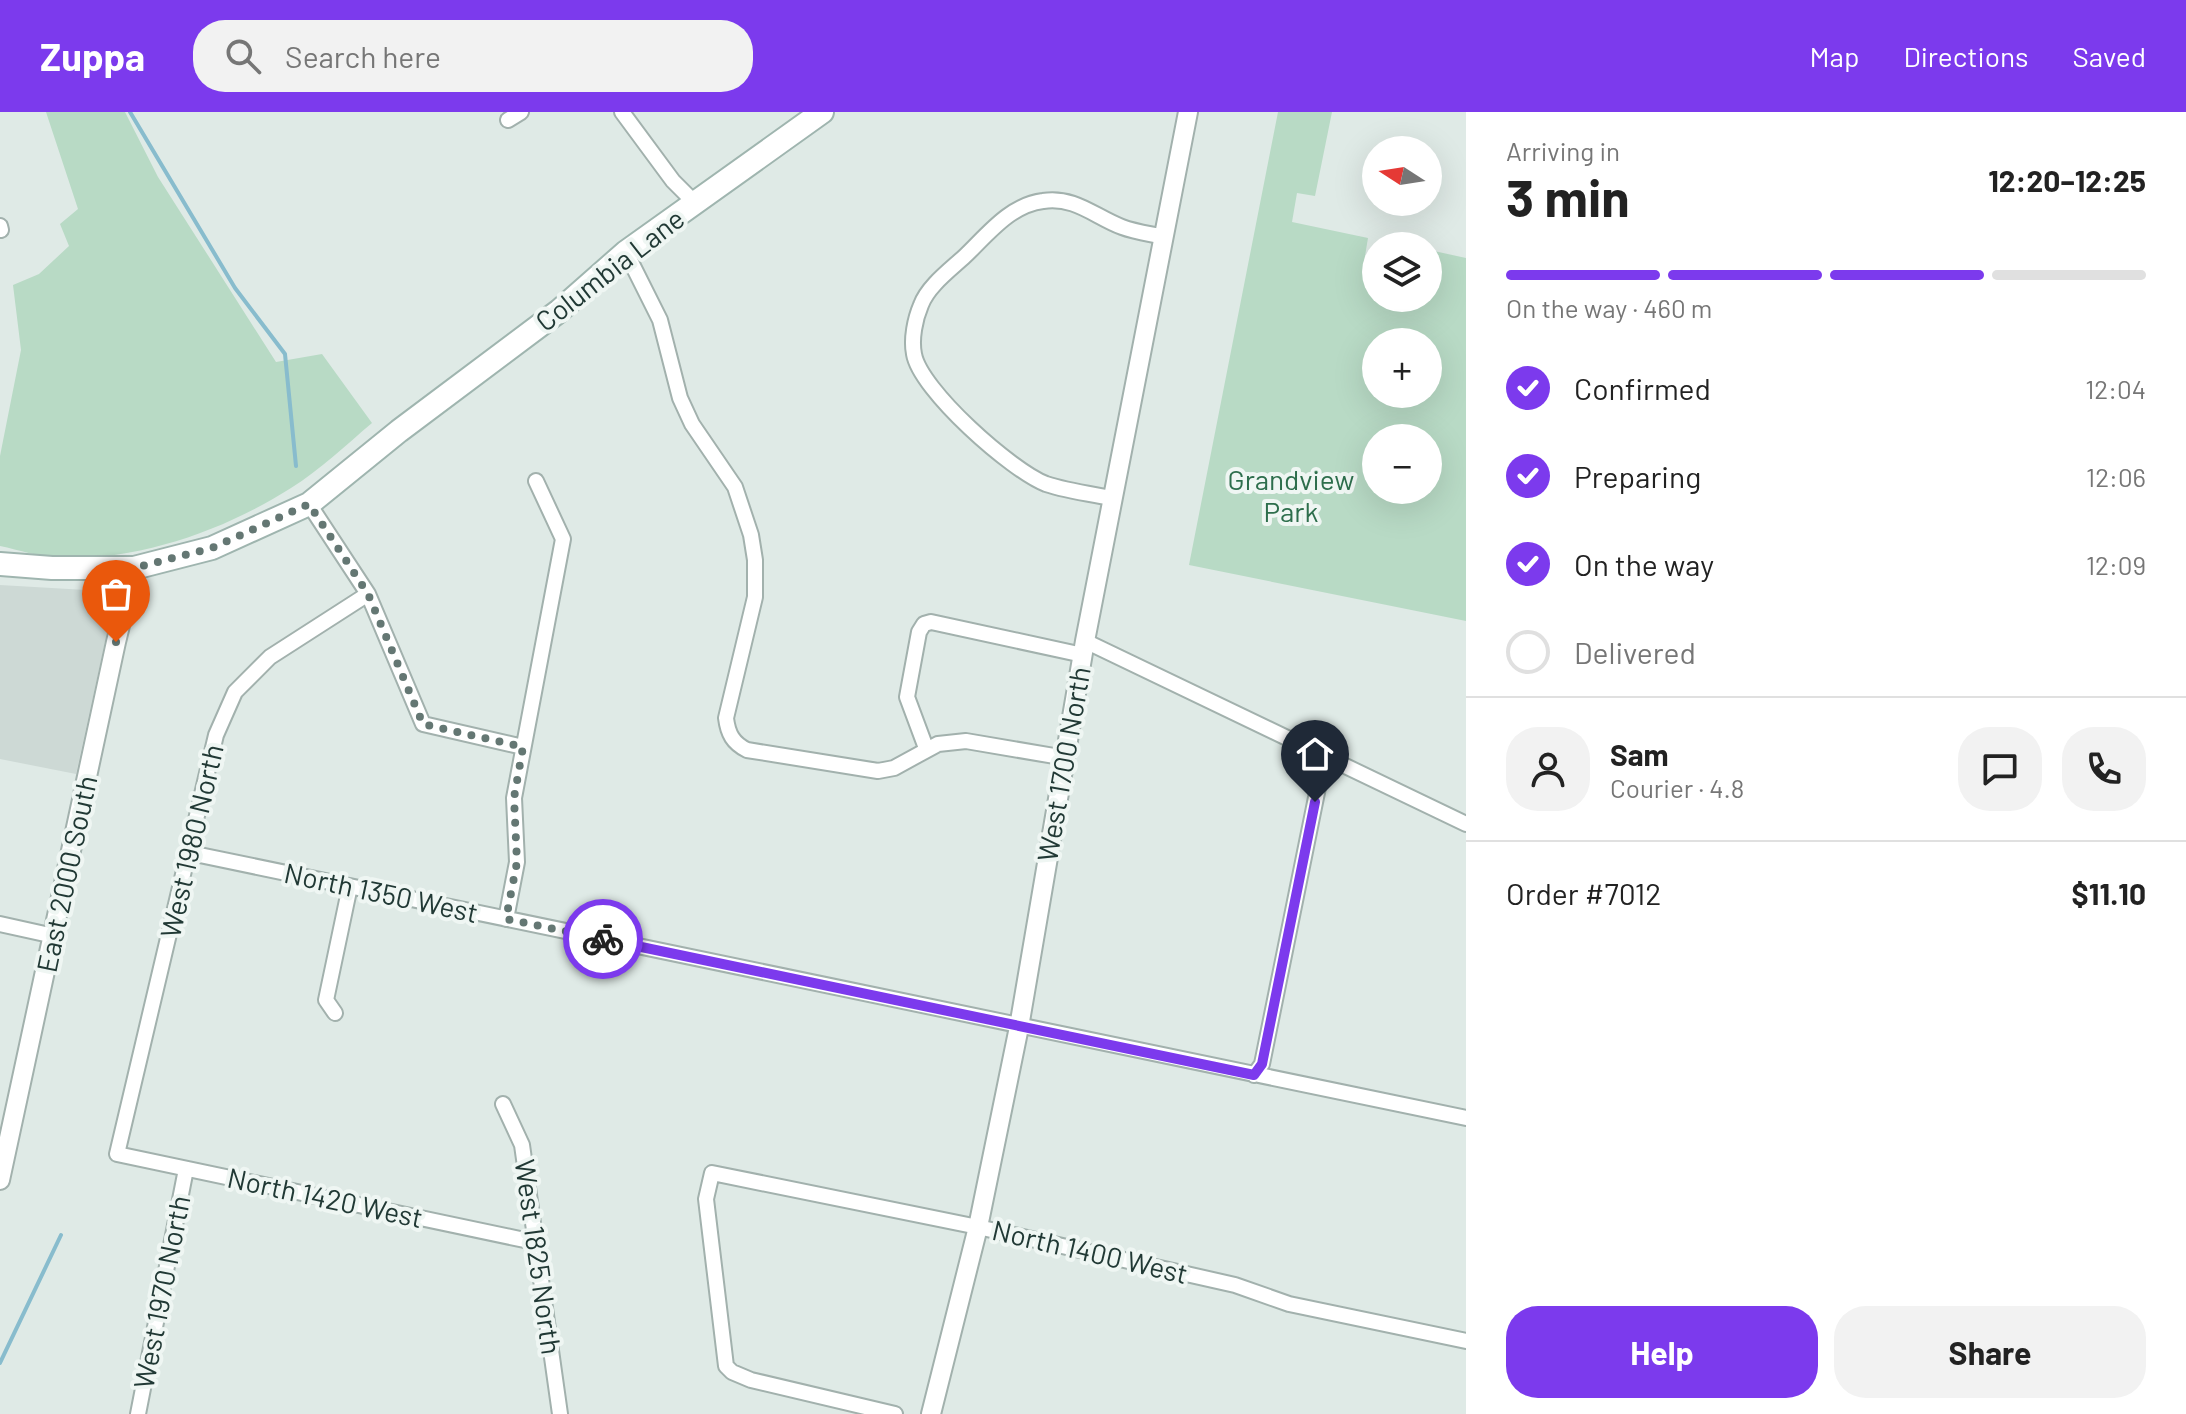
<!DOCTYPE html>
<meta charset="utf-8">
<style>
:root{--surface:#fff;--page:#f2f2f2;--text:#222;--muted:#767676;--line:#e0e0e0;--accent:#7c3aed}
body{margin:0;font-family:Barlow,sans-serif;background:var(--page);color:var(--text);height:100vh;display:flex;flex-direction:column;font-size:30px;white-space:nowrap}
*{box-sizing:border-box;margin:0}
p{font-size:26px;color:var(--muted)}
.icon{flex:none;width:44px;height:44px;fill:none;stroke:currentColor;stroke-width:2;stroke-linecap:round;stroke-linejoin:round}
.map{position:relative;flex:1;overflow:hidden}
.panel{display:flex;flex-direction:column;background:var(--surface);width:720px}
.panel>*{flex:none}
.needle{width:52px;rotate:282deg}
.controls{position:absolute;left:1362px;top:24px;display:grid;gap:16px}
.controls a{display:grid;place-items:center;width:80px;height:80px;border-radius:50%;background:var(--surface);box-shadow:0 8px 32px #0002;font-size:40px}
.pin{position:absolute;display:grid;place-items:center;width:68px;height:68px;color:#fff;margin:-82px -34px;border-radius:50% 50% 50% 0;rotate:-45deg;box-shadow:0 0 8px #0007}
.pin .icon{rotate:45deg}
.courier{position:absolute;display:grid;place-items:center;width:80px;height:80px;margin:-40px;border:6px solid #7c3aed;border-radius:50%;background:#fff;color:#222;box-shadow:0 2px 10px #0007}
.overview em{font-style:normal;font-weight:700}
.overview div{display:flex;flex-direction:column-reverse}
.overview{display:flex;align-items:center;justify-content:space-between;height:136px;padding:0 40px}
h1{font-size:52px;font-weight:700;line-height:60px}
.bar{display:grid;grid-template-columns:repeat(4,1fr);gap:12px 8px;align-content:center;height:96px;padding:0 40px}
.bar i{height:10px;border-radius:6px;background:var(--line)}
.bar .current{background:var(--accent)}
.bar p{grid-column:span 4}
.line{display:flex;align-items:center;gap:20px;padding:0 40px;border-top:2px solid var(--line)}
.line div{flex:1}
.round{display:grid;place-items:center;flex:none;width:84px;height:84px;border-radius:32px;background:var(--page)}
ol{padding:0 40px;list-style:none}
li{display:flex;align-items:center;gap:24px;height:88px}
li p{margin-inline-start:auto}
li .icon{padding:8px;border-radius:50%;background:var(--accent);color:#fff;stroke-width:4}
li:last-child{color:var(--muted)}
li i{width:44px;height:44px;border:4px solid var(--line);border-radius:50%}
.button{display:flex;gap:16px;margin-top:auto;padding:16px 40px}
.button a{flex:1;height:92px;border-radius:32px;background:var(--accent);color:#fff;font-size:32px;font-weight:700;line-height:92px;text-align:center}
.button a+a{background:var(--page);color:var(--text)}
header{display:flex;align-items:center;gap:48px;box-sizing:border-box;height:112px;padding:0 40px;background:var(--accent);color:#fff}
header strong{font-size:38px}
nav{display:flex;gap:44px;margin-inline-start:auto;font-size:28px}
.search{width:560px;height:72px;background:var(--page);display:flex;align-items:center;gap:20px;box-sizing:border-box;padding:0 28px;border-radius:32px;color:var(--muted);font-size:30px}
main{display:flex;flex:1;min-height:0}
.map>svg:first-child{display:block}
.built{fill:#cdd9d5}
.green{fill:#b8dac5;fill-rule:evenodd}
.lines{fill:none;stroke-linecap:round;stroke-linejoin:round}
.stream{stroke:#88bccd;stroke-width:4}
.minor-casing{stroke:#a2b1ad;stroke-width:18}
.tertiary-casing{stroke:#a2b1ad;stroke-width:22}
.secondary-casing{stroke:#9fb5af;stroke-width:26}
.minor{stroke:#fff;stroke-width:14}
.tertiary{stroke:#fff;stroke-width:18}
.secondary{stroke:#fff;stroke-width:22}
.done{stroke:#647773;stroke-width:8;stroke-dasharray:0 14.4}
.route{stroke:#7c3aed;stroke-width:10}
.labels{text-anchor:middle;stroke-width:8;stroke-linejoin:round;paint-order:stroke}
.street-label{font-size:28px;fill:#213935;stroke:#eff6f3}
.park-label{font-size:28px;fill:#2d6e4c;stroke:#eff6f3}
</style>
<header>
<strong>Zuppa</strong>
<div class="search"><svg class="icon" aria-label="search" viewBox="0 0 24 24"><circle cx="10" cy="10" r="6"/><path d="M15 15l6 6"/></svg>Search here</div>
<nav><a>Map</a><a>Directions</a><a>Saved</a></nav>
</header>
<main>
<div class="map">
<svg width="1466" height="1302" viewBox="0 0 1466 1302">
<rect width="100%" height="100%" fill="#dfeae6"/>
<path class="built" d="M0 473 86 478 110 490 111 502 76 662 0 647Z"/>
<path class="green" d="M46 0H125L158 65 276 250 322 242 372 311C346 333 320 358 291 376 223 419 140 448 60 446 40 445 19 438 0 434V344L21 238 13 173 39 162 69 134 60 112 78 97Z
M1278 0H1332L1315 84 1297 81 1292 110 1368 126 1363 156 1376 159V186H1428V162L1434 139 1466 146V509L1189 453ZM1376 230H1428V282H1376ZM1376 326H1428V378H1376Z"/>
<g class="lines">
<path class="stream" d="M130 0 235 176 285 242 296 354
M0 1251 61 1123"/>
<g class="minor-casing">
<path id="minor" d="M622 0 673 69 695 91
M508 8 521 0
M0 114 1 118
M626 140 660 208 680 286 692 312 735 375 751 423 755 448V485L726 606C728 622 733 631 747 638L878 659 894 656 938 632 966 629 1066 646
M1112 386C1091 382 1067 379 1046 372 1012 359 920 278 914 242 911 227 915 207 921 193 928 174 950 158 965 144 988 122 1010 93 1043 89 1075 84 1095 105 1122 115 1135 120 1151 122 1164 125
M309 392 368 482 423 612 523 635
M368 482 270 545 235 580 216 623 117 1042 534 1130
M1085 529 1466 712
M926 636 907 585 919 520 924 512 931 510 1083 543
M190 741 1466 1006
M506 807 517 750 514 686 563 427 536 369
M0 812 54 824
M335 901 326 888 350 774
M1254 963 1262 952 1324 646
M503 992 522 1033 560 1302
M138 1302 186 1057
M895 1302 751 1268 732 1260 726 1254 706 1087 712 1061 978 1115 1235 1173 1289 1192 1466 1229"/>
</g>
<g class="tertiary-casing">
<path id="tertiary" d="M0 1068 116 530 134 456
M931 1302 978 1115 1019 915 1085 529 1188 0"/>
</g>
<g class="secondary-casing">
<path id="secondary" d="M0 452 52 456H134L212 436 309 392 399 319 559 199 626 140 822 0"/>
</g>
<use href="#minor" class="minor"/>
<use href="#tertiary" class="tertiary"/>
<use href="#secondary" class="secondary"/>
</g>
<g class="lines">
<path class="done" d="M116 530 134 456 212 436 309 392 368 482 423 612 523 635 514 686 517 750 506 807 603 827"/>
<path class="route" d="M603 827 1254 963 1262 952 1315 690"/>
</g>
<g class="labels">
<g class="street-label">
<text transform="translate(610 158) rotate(-38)" y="10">Columbia Lane</text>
<text transform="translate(1064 652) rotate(-80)" y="10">West 1700 North</text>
<text transform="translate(192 729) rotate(-77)" y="10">West 1980 North</text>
<text transform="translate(67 762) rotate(-78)" y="10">East 2000 South</text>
<text transform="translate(381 781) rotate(12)" y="10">North 1350 West</text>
<text transform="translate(325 1086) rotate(12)" y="10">North 1420 West</text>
<text transform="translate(1090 1140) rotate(13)" y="10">North 1400 West</text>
<text transform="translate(538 1145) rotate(82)" y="10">West 1825 North</text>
<text transform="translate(162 1180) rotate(-79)" y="10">West 1970 North</text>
</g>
<g class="park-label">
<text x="1291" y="378">Grandview<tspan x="1291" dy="32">Park</tspan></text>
</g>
</g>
</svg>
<div class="controls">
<a><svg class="needle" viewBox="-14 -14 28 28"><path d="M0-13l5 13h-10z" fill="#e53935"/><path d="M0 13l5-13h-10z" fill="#767676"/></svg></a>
<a><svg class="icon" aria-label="layers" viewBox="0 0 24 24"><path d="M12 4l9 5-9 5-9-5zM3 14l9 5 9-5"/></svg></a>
<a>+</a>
<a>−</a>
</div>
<div class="pin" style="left:116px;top:530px;background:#ea580c"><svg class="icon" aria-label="bag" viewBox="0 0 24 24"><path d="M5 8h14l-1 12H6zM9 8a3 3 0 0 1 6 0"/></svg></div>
<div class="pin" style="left:1315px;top:690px;background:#1f2937"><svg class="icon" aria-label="home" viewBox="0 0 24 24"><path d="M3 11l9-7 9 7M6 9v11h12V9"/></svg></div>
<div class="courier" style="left:603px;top:827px"><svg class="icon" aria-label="bike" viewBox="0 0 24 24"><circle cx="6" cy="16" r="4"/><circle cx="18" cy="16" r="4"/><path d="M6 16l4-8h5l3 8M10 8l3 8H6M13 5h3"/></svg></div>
</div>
<section class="panel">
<div class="overview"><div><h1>3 min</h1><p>Arriving in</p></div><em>12:20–12:25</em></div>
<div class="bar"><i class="current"></i><i class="current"></i><i class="current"></i><i></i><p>On the way · 460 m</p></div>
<ol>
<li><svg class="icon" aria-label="check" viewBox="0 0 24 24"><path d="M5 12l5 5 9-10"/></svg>Confirmed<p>12:04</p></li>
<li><svg class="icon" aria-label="check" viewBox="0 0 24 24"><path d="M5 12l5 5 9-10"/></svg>Preparing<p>12:06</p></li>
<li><svg class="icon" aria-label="check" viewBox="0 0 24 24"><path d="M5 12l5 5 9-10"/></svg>On the way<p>12:09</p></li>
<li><i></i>Delivered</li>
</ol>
<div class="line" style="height:144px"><a class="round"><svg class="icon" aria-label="person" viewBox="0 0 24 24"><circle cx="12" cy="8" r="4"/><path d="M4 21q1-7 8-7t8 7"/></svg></a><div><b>Sam</b><p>Courier · 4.8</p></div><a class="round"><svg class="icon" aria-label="chat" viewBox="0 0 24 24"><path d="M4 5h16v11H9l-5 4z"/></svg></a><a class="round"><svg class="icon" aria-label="phone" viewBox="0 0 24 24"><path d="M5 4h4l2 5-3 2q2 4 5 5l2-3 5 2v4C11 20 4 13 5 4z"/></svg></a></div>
<div class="line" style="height:104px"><div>Order #7012</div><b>$11.10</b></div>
<div class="button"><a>Help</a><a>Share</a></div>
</section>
</main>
